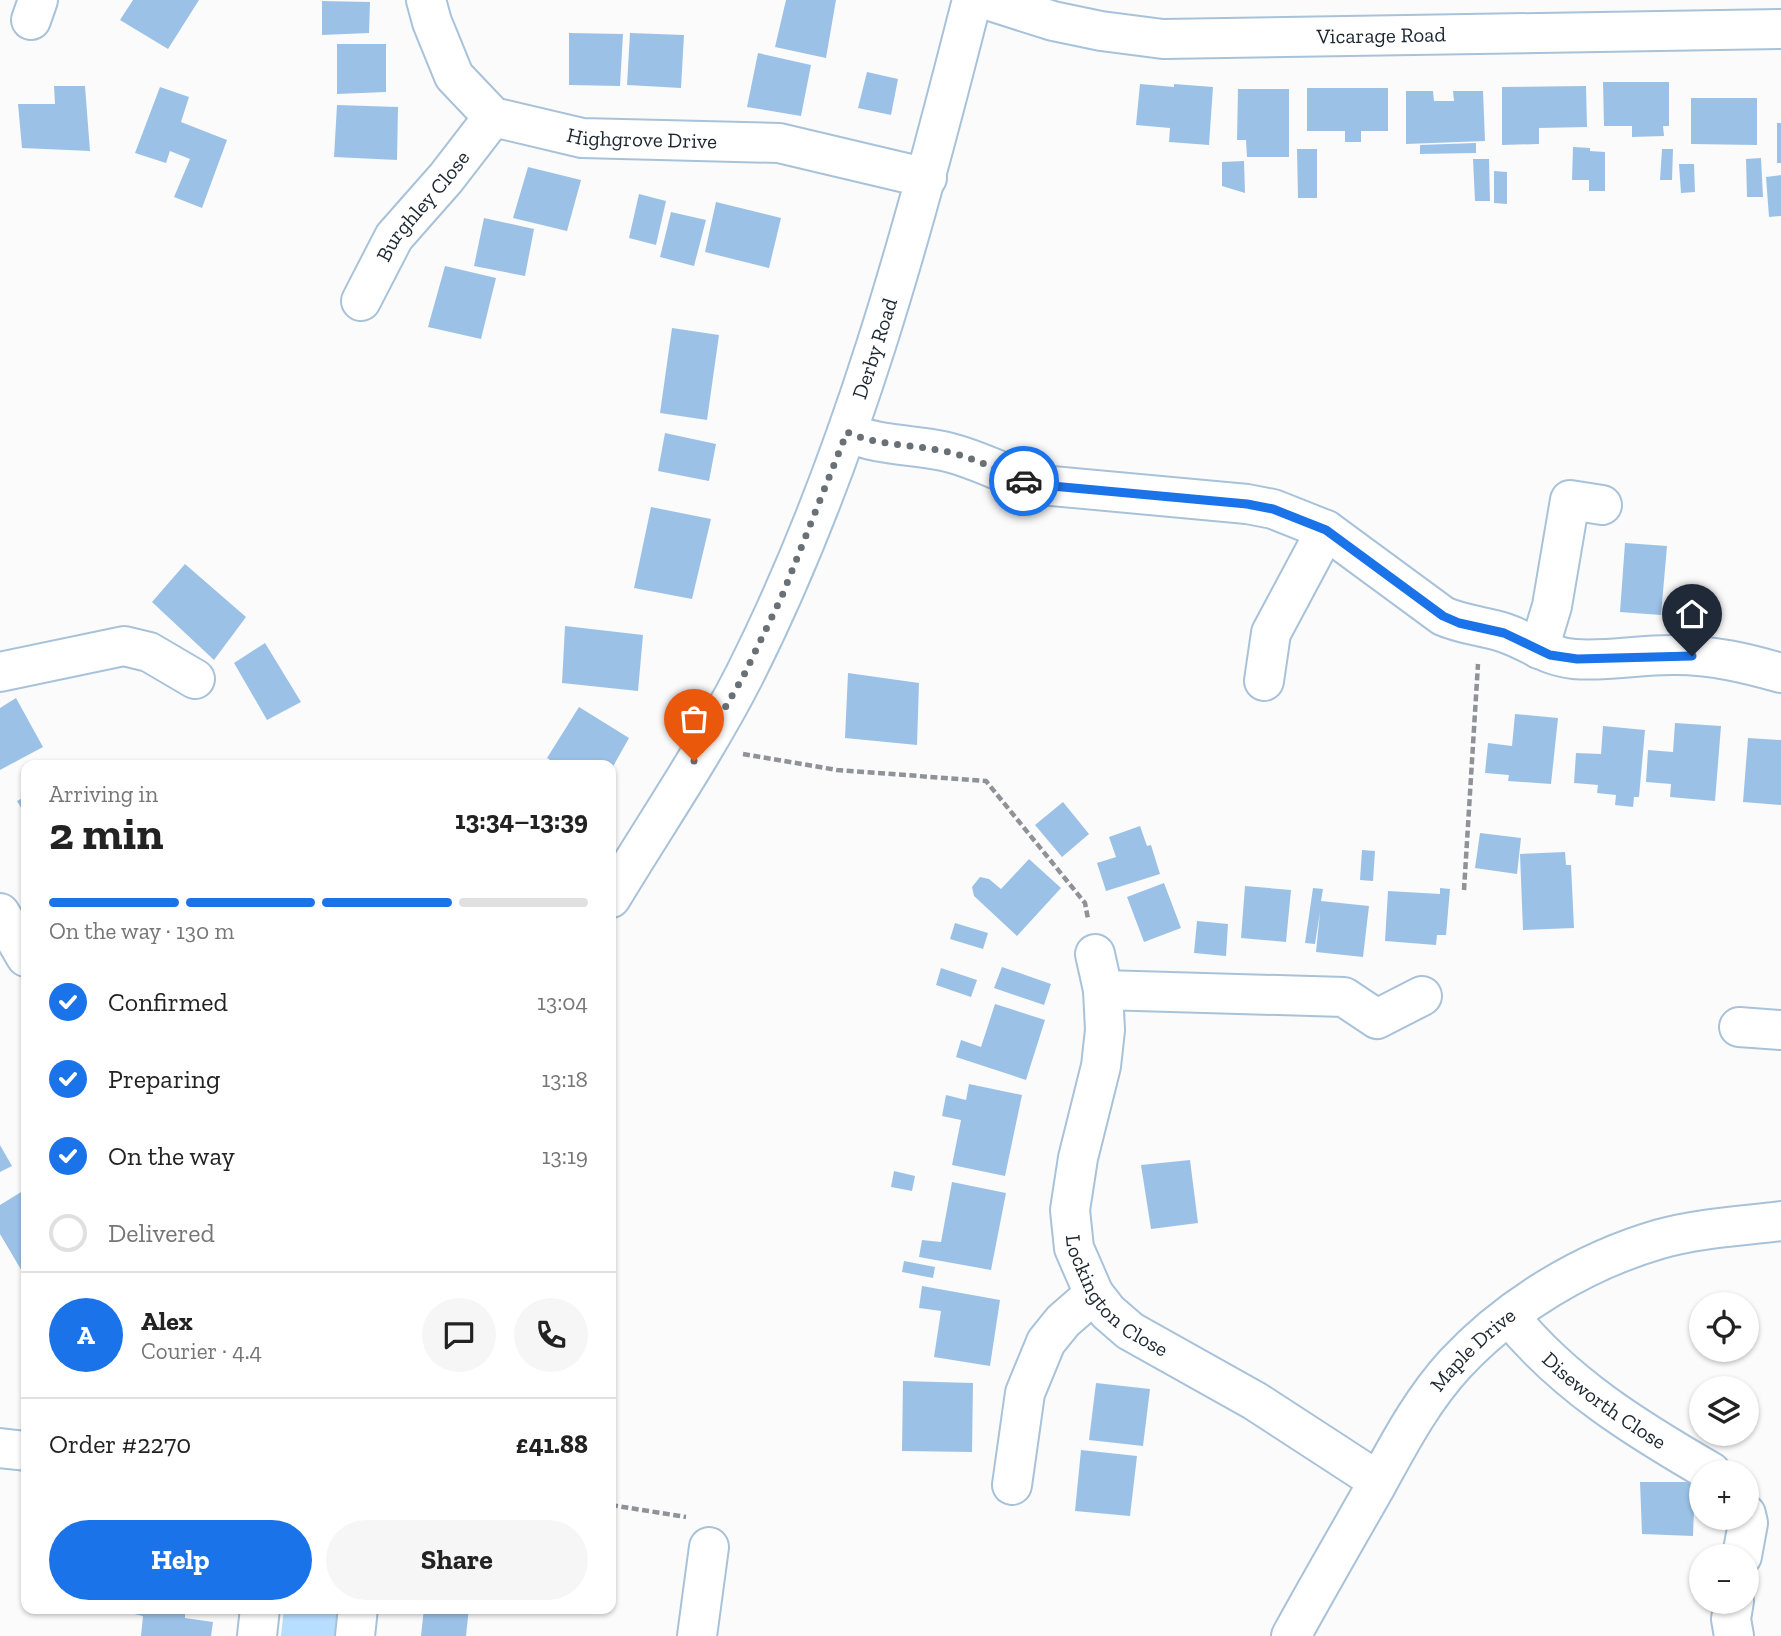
<!DOCTYPE html>
<meta charset="utf-8">
<style>
:root{--surface:#fff;--page:#f6f6f6;--text:#222;--muted:#767676;--line:#e0e0e0;--accent:#1a73e8}
body{margin:0;font-family:"Zilla Slab",serif;background:var(--page);color:var(--text);height:100vh;display:flex;flex-direction:column;font-size:26px;white-space:nowrap}
*{box-sizing:border-box;margin:0}
p{font-size:23px;color:var(--muted)}
.icon{flex:none;width:38px;height:38px;fill:none;stroke:currentColor;stroke-width:2;stroke-linecap:round;stroke-linejoin:round}
.map{position:relative;flex:1;overflow:hidden}
.drawer{position:absolute;left:21px;top:760px;width:595px;height:854px;display:flex;flex-direction:column;background:var(--surface);border-radius:14px;box-shadow:0 2px 5px #0004}
.drawer>*{flex:none}
.controls{position:absolute;left:1689px;top:1292px;display:grid;gap:14px}
.controls a{display:grid;place-items:center;width:70px;height:70px;border-radius:50%;background:var(--surface);box-shadow:0 2px 5px #0004;font-size:35px}
.pin{position:absolute;display:grid;place-items:center;width:60px;height:60px;color:#fff;margin:-72px -30px;border-radius:50% 50% 50% 0;rotate:-45deg;box-shadow:0 0 7px #0007}
.pin .icon{rotate:45deg}
.courier{position:absolute;display:grid;place-items:center;width:70px;height:70px;margin:-35px;border:5px solid #1a73e8;border-radius:50%;background:#fff;color:#222;box-shadow:0 2px 9px #0007}
.head em{font-style:normal;font-weight:700}
.head div{display:flex;flex-direction:column-reverse}
.head{display:flex;align-items:center;justify-content:space-between;height:119px;padding:0 28px}
h1{font-size:46px;font-weight:700;line-height:52px}
.bar{display:grid;grid-template-columns:repeat(4,1fr);gap:10px 7px;align-content:center;height:84px;padding:0 28px}
.bar i{height:9px;border-radius:5px;background:var(--line)}
.bar .active{background:var(--accent)}
.bar p{grid-column:span 4}
.line{display:flex;align-items:center;gap:18px;padding:0 28px;border-top:2px solid var(--line)}
.line div{flex:1}
.round{display:grid;place-items:center;flex:none;width:74px;height:74px;border-radius:37px;background:var(--page)}
ol{padding:0 28px;list-style:none}
li{display:flex;align-items:center;gap:21px;height:77px}
li p{margin-inline-start:auto}
li .icon{padding:7px;border-radius:50%;background:var(--accent);color:#fff;stroke-width:4}
li:last-child{color:var(--muted)}
li i{width:38px;height:38px;border:4px solid var(--line);border-radius:50%}
.primary-button{display:flex;gap:14px;margin-top:auto;padding:14px 28px}
.primary-button a{flex:1;height:80px;border-radius:42px;background:var(--accent);color:#fff;font-size:28px;font-weight:700;line-height:80px;text-align:center}
.primary-button a+a{background:var(--page);color:var(--text)}
.map>svg:first-child{display:block}
.green{fill:#b7ddff}
.building{fill:#9bc2e6}
.lines{fill:none;stroke-linecap:round;stroke-linejoin:round}
.minor-casing{stroke:#a8c2d9;stroke-width:42}
.major-casing{stroke:#a8c2d9;stroke-width:42}
.path{stroke:#8f9398;stroke-width:4.5;stroke-dasharray:7 3.5;stroke-linecap:butt}
.minor{stroke:#fff;stroke-width:38}
.major{stroke:#fff;stroke-width:38}
.done{stroke:#6a7176;stroke-width:7;stroke-dasharray:0 12.6}
.route{stroke:#1a73e8;stroke-width:9}
.labels{text-anchor:middle;stroke-width:7;stroke-linejoin:round;paint-order:stroke}
.street-label{font-size:21px;fill:#1c262f;stroke:#fff}
</style>
<div class="map">
<svg width="1781" height="1636" viewBox="0 0 1781 1636">
<rect width="100%" height="100%" fill="#fbfbfb"/>
<path class="green" d="M284 1608H347L342 1636H281Z"/>
<path class="building" d="M133 0H199L168 49 120 20Z
M786 0H836L826 58 775 47Z
M322 1 370 2 369 33 322 35Z
M569 33 623 34 620 86 569 85Z
M630 33 684 35 681 88 627 85Z
M337 44H386V92L337 94Z
M758 53 811 65 801 116 747 107Z
M867 72 898 79 891 115 858 108Z
M1603 82H1669V126H1663L1664 136 1632 137V126H1604Z
M1140 84 1174 87V84L1213 87 1209 145 1169 142 1170 128 1136 125Z
M54 86H85L90 151 22 148 18 104H55Z
M1586 86 1587 127 1539 128V144L1502 145V87Z
M160 87 189 97 181 122 227 140 202 208 174 197 190 159 170 151 166 163 135 153Z
M1307 88H1388V131H1361V142H1345V131H1307Z
M1238 89H1289V157H1247L1246 140H1237Z
M1406 91H1433L1434 101H1454L1453 91H1483L1485 141 1406 144Z
M1691 98H1757V145L1691 144Z
M337 105 398 107 397 160 334 157Z
M1777 123H1781V163H1777Z
M1476 143V153L1420 154V145Z
M1573 147 1590 148V151L1605 152V191H1589V180H1572Z
M1297 149H1317V198H1298Z
M1662 149H1673L1672 180H1660Z
M1761 158 1763 197H1747L1746 159Z
M1473 159H1489L1490 201H1475Z
M1244 161 1245 193 1222 186V162Z
M1679 164H1694L1695 192 1681 193Z
M528 167 581 180 567 231 513 218Z
M1494 171 1507 172V204L1494 203Z
M1781 175V216L1769 217 1766 177Z
M639 194 666 201 656 245 629 238Z
M716 202 781 218 769 268 705 252Z
M671 212 706 220 694 266 660 257Z
M484 218 534 229 525 276 474 266Z
M445 266 496 278 481 339 428 327Z
M672 328 719 335 707 420 660 413Z
M665 433 716 444 709 481 658 471Z
M651 507 711 519 692 599 634 588Z
M1625 543 1667 546 1661 615 1620 612Z
M185 564 246 617 214 660 152 602Z
M565 626 643 635 638 691 562 683Z
M265 643 301 702 267 720 234 663Z
M848 673 919 683 917 745 845 738Z
M16 698 43 747 0 770V708Z
M579 707 629 738 611 770V765H558L547 758Z
M1515 714 1558 718 1551 784 1508 781 1509 775 1485 773 1488 743 1512 746Z
M1675 723 1721 726 1715 801 1670 797 1671 784 1646 782 1648 750 1673 752Z
M1603 726 1645 730 1639 797H1634L1633 807 1615 805 1616 795 1597 793 1598 785 1574 783 1576 753 1601 754Z
M1748 738 1781 740V805L1743 802Z
M26 796V816L17 801Z
M1063 802 1089 834 1062 857 1035 825Z
M1140 826 1147 846 1151 845 1160 874 1106 891 1097 863 1116 857 1109 837Z
M1480 833 1521 838 1517 874 1475 868Z
M1362 850 1375 851 1373 881 1360 880Z
M1565 852 1566 865H1571L1574 928 1523 930 1520 854Z
M1029 859 1061 888 1017 936 974 896 972 887 980 877 989 879 1001 889Z
M1164 883 1181 928 1144 942 1127 897Z
M1245 886 1291 890 1286 942 1241 938Z
M1313 888 1323 889 1321 901 1369 906 1363 957 1316 952 1320 912 1315 944 1305 943Z
M1440 888 1450 889 1446 935H1437L1436 945 1385 941 1388 891 1440 894Z
M1197 921 1228 924 1226 956 1194 953Z
M955 923 988 933 983 949 950 939Z
M1002 967 1051 984 1044 1005 994 988Z
M941 968 977 980 971 997 936 985Z
M995 1004 1045 1020 1026 1080 956 1057 961 1040 981 1047Z
M969 1084 1022 1095 1005 1176 952 1165 961 1120 942 1116 946 1095 966 1100Z
M0 1145 12 1166 0 1172Z
M1190 1160 1198 1223 1151 1229 1141 1165Z
M894 1171 915 1176 912 1191 891 1187Z
M952 1182 1006 1193 991 1270 919 1257 922 1240 941 1242Z
M26 1189V1278L0 1234V1205Z
M904 1261 935 1267 933 1278 902 1272Z
M922 1286 1000 1300 990 1366 934 1357 941 1311 919 1308Z
M903 1381 973 1383 972 1452 902 1451Z
M1096 1383 1150 1389 1143 1446 1089 1440Z
M1081 1450 1137 1456 1130 1516 1075 1511Z
M1640 1482H1695L1693 1536 1642 1534Z
M108 1608H185V1618L213 1622 211 1636H141L143 1616Z
M424 1608H469L466 1636H421Z"/>
<g class="lines">
<g class="minor-casing">
<g id="minor">
<path id="s1" d="M426 0 432 22 454 76 493 117 582 138 779 143 927 178"/>
<path id="s2" d="M987 0 1053 21 1101 31 1163 39 1781 29"/>
<path d="M31 20 38 0"/>
<path id="s3" d="M361 301 394 237 446 178 493 117"/>
<path d="M847 432C878 446 911 444 943 451 977 458 1007 477 1041 485L1247 504 1273 509 1326 530 1443 616C1463 625 1484 626 1505 633 1531 642 1545 656 1574 659 1607 662 1643 654 1676 655 1712 655 1746 663 1781 673"/>
<path d="M1539 649 1552 606 1570 500 1602 505"/>
<path d="M0 672 124 646 149 652 195 679"/>
<path d="M1264 681 1271 633 1326 530"/>
<path d="M0 913 26 957"/>
<path id="s4" d="M1095 954 1103 990 1105 1030 1101 1066 1078 1158 1070 1210 1074 1248 1094 1294 1108 1312 1130 1331 1255 1401 1378 1481"/>
<path d="M1103 990 1344 997 1377 1019 1422 996"/>
<path d="M1739 1027 1781 1030"/>
<path id="s5" d="M1509 1316C1564 1384 1635 1428 1711 1472"/>
<path d="M0 1448 26 1451"/>
<path d="M1012 1485 1025 1393 1046 1342 1063 1321 1094 1294"/>
<path d="M1742 1556 1748 1523 1746 1514"/>
<path d="M355 1636 358 1608"/>
<path d="M697 1636 709 1547"/>
<path id="s6" d="M1291 1636C1319 1585 1348 1535 1377 1484 1400 1442 1422 1400 1455 1364 1509 1306 1584 1261 1660 1239 1699 1228 1742 1226 1781 1221"/>
<path d="M1734 1636 1731 1619 1734 1601"/>
</g>
</g>
<g class="major-casing">
<g id="major">
<path id="s7" d="M611 898C655 825 705 752 744 676 852 462 913 231 972 0"/>
<path d="M257 1636 260 1608"/>
</g>
</g>
<path class="path" d="M743 754 837 770 986 781 1085 903 1088 919
M1464 890 1478 664
M611 1505 686 1517"/>
<use href="#minor" class="minor"/>
<use href="#major" class="major"/>
</g>
<g class="lines">
<path class="done" d="M694 761 743 677 782 596 847 432C877 446 911 444 943 451 971 456 997 470 1024 481"/>
<path class="route" d="M1024 481 1041 485 1247 504 1273 509 1326 530 1443 616 1459 623 1504 633 1550 655 1577 659 1692 656"/>
</g>
<g class="labels">
<g class="street-label">
<text dy="7" stroke="none"><textPath href="#s2" startOffset="399">Vicarage Road</textPath></text>
<text dy="7" stroke="none"><textPath href="#s1" startOffset="289">Highgrove Drive</textPath></text>
<text dy="7" stroke="none"><textPath href="#s3" startOffset="114">Burghley Close</textPath></text>
<text dy="7" stroke="none"><textPath href="#s7" startOffset="612">Derby Road</textPath></text>
<text dy="7" stroke="none"><textPath href="#s4" startOffset="364">Lockington Close</textPath></text>
<text dy="7" stroke="none"><textPath href="#s6" startOffset="341">Maple Drive</textPath></text>
<text dy="7" stroke="none"><textPath href="#s5" startOffset="128">Diseworth Close</textPath></text>
</g>
</g>
</svg>
<div class="controls">
<a><svg class="icon" aria-label="locate" viewBox="0 0 24 24"><circle cx="12" cy="12" r="6"/><path d="M12 2v4M12 18v4M2 12h4M18 12h4"/></svg></a>
<a><svg class="icon" aria-label="layers" viewBox="0 0 24 24"><path d="M12 4l9 5-9 5-9-5zM3 14l9 5 9-5"/></svg></a>
<a>+</a>
<a>−</a>
</div>
<div class="pin" style="left:694px;top:761px;background:#ea580c"><svg class="icon" aria-label="bag" viewBox="0 0 24 24"><path d="M5 8h14l-1 12H6zM9 8a3 3 0 0 1 6 0"/></svg></div>
<div class="pin" style="left:1692px;top:656px;background:#1f2937"><svg class="icon" aria-label="home" viewBox="0 0 24 24"><path d="M3 11l9-7 9 7M6 9v11h12V9"/></svg></div>
<div class="courier" style="left:1024px;top:481px"><svg class="icon" aria-label="car" viewBox="0 0 24 24"><path d="M5 17H2v-5l4-1 3-4h7l3 4 3 1v5h-3M9 17h6M6 11h13"/><circle cx="7" cy="17" r="2"/><circle cx="17" cy="17" r="2"/></svg></div>
<section class="drawer">
<div class="head"><div><h1>2 min</h1><p>Arriving in</p></div><em>13:34–13:39</em></div>
<div class="bar"><i class="active"></i><i class="active"></i><i class="active"></i><i></i><p>On the way · 130 m</p></div>
<ol>
<li><svg class="icon" aria-label="check" viewBox="0 0 24 24"><path d="M5 12l5 5 9-10"/></svg>Confirmed<p>13:04</p></li>
<li><svg class="icon" aria-label="check" viewBox="0 0 24 24"><path d="M5 12l5 5 9-10"/></svg>Preparing<p>13:18</p></li>
<li><svg class="icon" aria-label="check" viewBox="0 0 24 24"><path d="M5 12l5 5 9-10"/></svg>On the way<p>13:19</p></li>
<li><i></i>Delivered</li>
</ol>
<div class="line" style="height:126px"><b class="round" style="background:var(--accent);color:#fff">A</b><div><b>Alex</b><p>Courier · 4.4</p></div><a class="round"><svg class="icon" aria-label="chat" viewBox="0 0 24 24"><path d="M4 5h16v11H9l-5 4z"/></svg></a><a class="round"><svg class="icon" aria-label="phone" viewBox="0 0 24 24"><path d="M5 4h4l2 5-3 2q2 4 5 5l2-3 5 2v4C11 20 4 13 5 4z"/></svg></a></div>
<div class="line" style="height:91px"><div>Order #2270</div><b>£41.88</b></div>
<div class="primary-button"><a>Help</a><a>Share</a></div>
</section>
</div>
